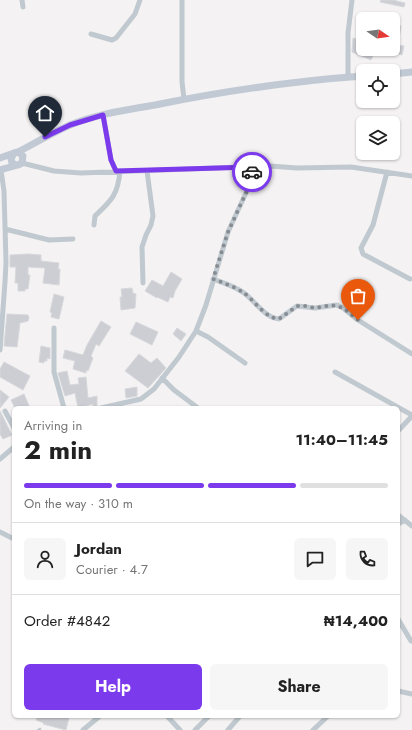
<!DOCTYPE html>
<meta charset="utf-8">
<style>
:root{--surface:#fff;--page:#f6f6f6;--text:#222;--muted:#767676;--line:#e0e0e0;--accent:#7c3aed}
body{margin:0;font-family:Jost,sans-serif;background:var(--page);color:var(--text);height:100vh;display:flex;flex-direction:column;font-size:15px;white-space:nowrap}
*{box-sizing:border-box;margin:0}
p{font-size:13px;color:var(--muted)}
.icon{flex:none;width:22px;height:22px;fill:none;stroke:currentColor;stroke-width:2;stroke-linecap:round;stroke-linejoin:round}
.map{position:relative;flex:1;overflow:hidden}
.panel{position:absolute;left:12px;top:406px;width:388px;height:312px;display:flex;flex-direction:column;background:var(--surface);border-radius:6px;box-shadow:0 1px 3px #0004}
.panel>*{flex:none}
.needle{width:26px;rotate:103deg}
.controls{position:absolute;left:356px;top:12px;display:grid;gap:8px}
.controls a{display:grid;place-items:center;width:44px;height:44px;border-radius:6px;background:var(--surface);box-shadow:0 1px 3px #0004;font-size:20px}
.pin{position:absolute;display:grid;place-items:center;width:34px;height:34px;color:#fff;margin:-41px -17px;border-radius:50% 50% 50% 0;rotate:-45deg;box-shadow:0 0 4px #0007}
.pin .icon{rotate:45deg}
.courier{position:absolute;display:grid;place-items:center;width:40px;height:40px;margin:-20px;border:3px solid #7c3aed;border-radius:50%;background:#fff;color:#222;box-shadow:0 1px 5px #0007}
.overview em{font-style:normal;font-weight:700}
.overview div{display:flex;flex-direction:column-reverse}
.overview{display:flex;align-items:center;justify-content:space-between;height:68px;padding:0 12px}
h1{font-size:26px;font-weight:700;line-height:30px}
.bar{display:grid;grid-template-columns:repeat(4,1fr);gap:6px 4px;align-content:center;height:48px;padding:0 12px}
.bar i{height:5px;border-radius:3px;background:var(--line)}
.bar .on{background:var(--accent)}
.bar p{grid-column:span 4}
.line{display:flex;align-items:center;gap:10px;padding:0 12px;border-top:1px solid var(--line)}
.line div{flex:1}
.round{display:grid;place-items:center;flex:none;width:42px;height:42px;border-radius:6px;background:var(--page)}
.button{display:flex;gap:8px;margin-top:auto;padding:8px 12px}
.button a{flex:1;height:46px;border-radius:6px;background:var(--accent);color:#fff;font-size:16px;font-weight:700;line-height:46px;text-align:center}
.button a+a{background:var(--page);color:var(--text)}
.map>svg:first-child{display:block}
.building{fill:#ccced3;stroke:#d6d8dc}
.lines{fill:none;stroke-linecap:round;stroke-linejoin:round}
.lane{stroke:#c0c9cf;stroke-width:2.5}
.street{stroke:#c0c9cf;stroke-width:5}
.secondary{stroke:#c1cad4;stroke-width:7}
.done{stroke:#868c92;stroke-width:4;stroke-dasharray:0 7.2}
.route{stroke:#7c3aed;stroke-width:5}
</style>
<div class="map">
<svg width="412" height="730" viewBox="0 0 412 730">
<rect width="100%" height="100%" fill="#f4f2f2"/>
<path class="building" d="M381 0H393L405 3 404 7 380 2Z
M395 25 401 26 398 45 404 46 402 55 393 52V36Z
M353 38 361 40 359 46 363 47V49L375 51 371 60 352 52Z
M29 254 41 255V261L59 263 58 269H60L59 285 43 283 45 268 28 267V275H30L28 289H25V291H18V283H15L16 267H10V255Z
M171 272 182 279 175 291 173 298 170 297 168 302 157 297V298L145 291 152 280 163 286Z
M132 288 133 293 136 294 135 308 121 310 120 297H122L121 289Z
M54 294 64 297 59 319 51 317 52 313 50 312Z
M7 314 28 315 29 318 28 321 20 323 17 347 4 346Z
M101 321 111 327 99 346 96 344 91 356 93 358 88 371 86 370V373L73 369 75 361 63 358 65 350 83 355 87 345Z
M136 322 158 332 152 345 130 334Z
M177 328 186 334 181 341 173 334Z
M41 346 50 348V359L47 358V361H44V363L39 362Z
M139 354 151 363 157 358 166 368 148 388 125 371Z
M4 362 30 376 23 390 0 377V369Z
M67 371 70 385 79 384 78 378 86 377 88 398 97 396V407H93V404L85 406 84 408H78L75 393 65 396 58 373Z
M137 387V396L126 398 125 389Z
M0 390 9 397 0 408Z
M24 394 30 408H15L11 400Z
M0 411 12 435 3 439 0 434Z
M38 716H61L69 718 66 730 43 724 44 723 36 720Z"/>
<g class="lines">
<path class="lane" d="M38 730 40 729"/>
<path class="street" d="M22 0 23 7
M182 0V82L184 99
M91 34 112 40 116 38 135 14 140 0
M348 77V33L352 0
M103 115 111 160 116 171
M22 163 54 171 81 173 270 166 297 168 351 167 412 176
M387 172 373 225 361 248 363 254 410 279
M94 225 95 216C111 201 118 195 120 171
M5 229 49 240 73 239
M213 279C224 283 235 286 244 293 255 301 265 318 279 319L297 306 315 308 337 305 343 308 358 320 412 354
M143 283 142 247 146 235 151 225 153 216 147 171
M54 328V372L64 408
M196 331 208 337 245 363
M0 350 5 282 6 262 4 191 1 170
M335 372 412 415
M162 378 174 390 198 408
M101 408 141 399 154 389 179 357 196 331 206 305 228 232 251 182 252 167
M5 411 14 428
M398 431 412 416
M0 459 14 447
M398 515 412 526
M398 524 405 520
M0 532 14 539
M398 619 411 641
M398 691 412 694
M167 716 180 730
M83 730 100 716
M195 730 209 716
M228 730 240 716
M313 730 328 716"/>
<path class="secondary" d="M393 74 412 72
M0 158 14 153
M16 165 12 163 11 159 14 153 18 152C35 143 52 133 70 125 97 114 126 110 155 105 225 91 292 81 363 76
M0 170 18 165 22 163 23 156 18 152"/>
</g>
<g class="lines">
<path class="done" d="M252 172 251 182 228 232 213 279C224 283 235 287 244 293 255 301 265 318 279 319L297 306H306L315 308 332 305 343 308 358 320"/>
<path class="route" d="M45 137 70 125 103 115 111 160 116 171 252 167V172"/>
</g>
</svg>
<div class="controls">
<a><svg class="needle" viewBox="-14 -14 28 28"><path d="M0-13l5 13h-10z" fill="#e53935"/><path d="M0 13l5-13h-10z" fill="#767676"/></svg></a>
<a><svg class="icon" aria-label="locate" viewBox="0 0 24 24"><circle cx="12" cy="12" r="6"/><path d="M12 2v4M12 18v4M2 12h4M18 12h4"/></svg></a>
<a><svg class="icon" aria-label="layers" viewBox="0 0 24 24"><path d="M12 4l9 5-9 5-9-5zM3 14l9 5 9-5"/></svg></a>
</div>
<div class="pin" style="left:358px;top:320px;background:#ea580c"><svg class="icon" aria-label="bag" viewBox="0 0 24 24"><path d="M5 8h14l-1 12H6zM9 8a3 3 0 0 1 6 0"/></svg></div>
<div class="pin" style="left:45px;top:137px;background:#1f2937"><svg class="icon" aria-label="home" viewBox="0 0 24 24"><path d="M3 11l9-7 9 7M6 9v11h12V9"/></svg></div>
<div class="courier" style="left:252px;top:172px"><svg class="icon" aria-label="car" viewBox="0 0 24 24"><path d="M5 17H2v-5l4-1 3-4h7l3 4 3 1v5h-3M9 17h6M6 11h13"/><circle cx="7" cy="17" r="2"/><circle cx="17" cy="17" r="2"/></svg></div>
<section class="panel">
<div class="overview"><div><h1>2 min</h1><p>Arriving in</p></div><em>11:40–11:45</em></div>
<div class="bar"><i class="on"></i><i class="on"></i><i class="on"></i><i></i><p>On the way · 310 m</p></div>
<div class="line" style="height:72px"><a class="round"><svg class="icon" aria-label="person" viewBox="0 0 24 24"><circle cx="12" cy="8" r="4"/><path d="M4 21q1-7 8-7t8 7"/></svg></a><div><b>Jordan</b><p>Courier · 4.7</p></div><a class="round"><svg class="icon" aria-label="chat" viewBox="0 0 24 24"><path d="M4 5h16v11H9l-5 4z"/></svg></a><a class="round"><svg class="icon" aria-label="phone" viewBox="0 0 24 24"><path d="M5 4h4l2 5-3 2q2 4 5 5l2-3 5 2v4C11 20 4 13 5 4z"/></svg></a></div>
<div class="line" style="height:52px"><div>Order #4842</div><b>₦14,400</b></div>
<div class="button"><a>Help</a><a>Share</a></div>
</section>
</div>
